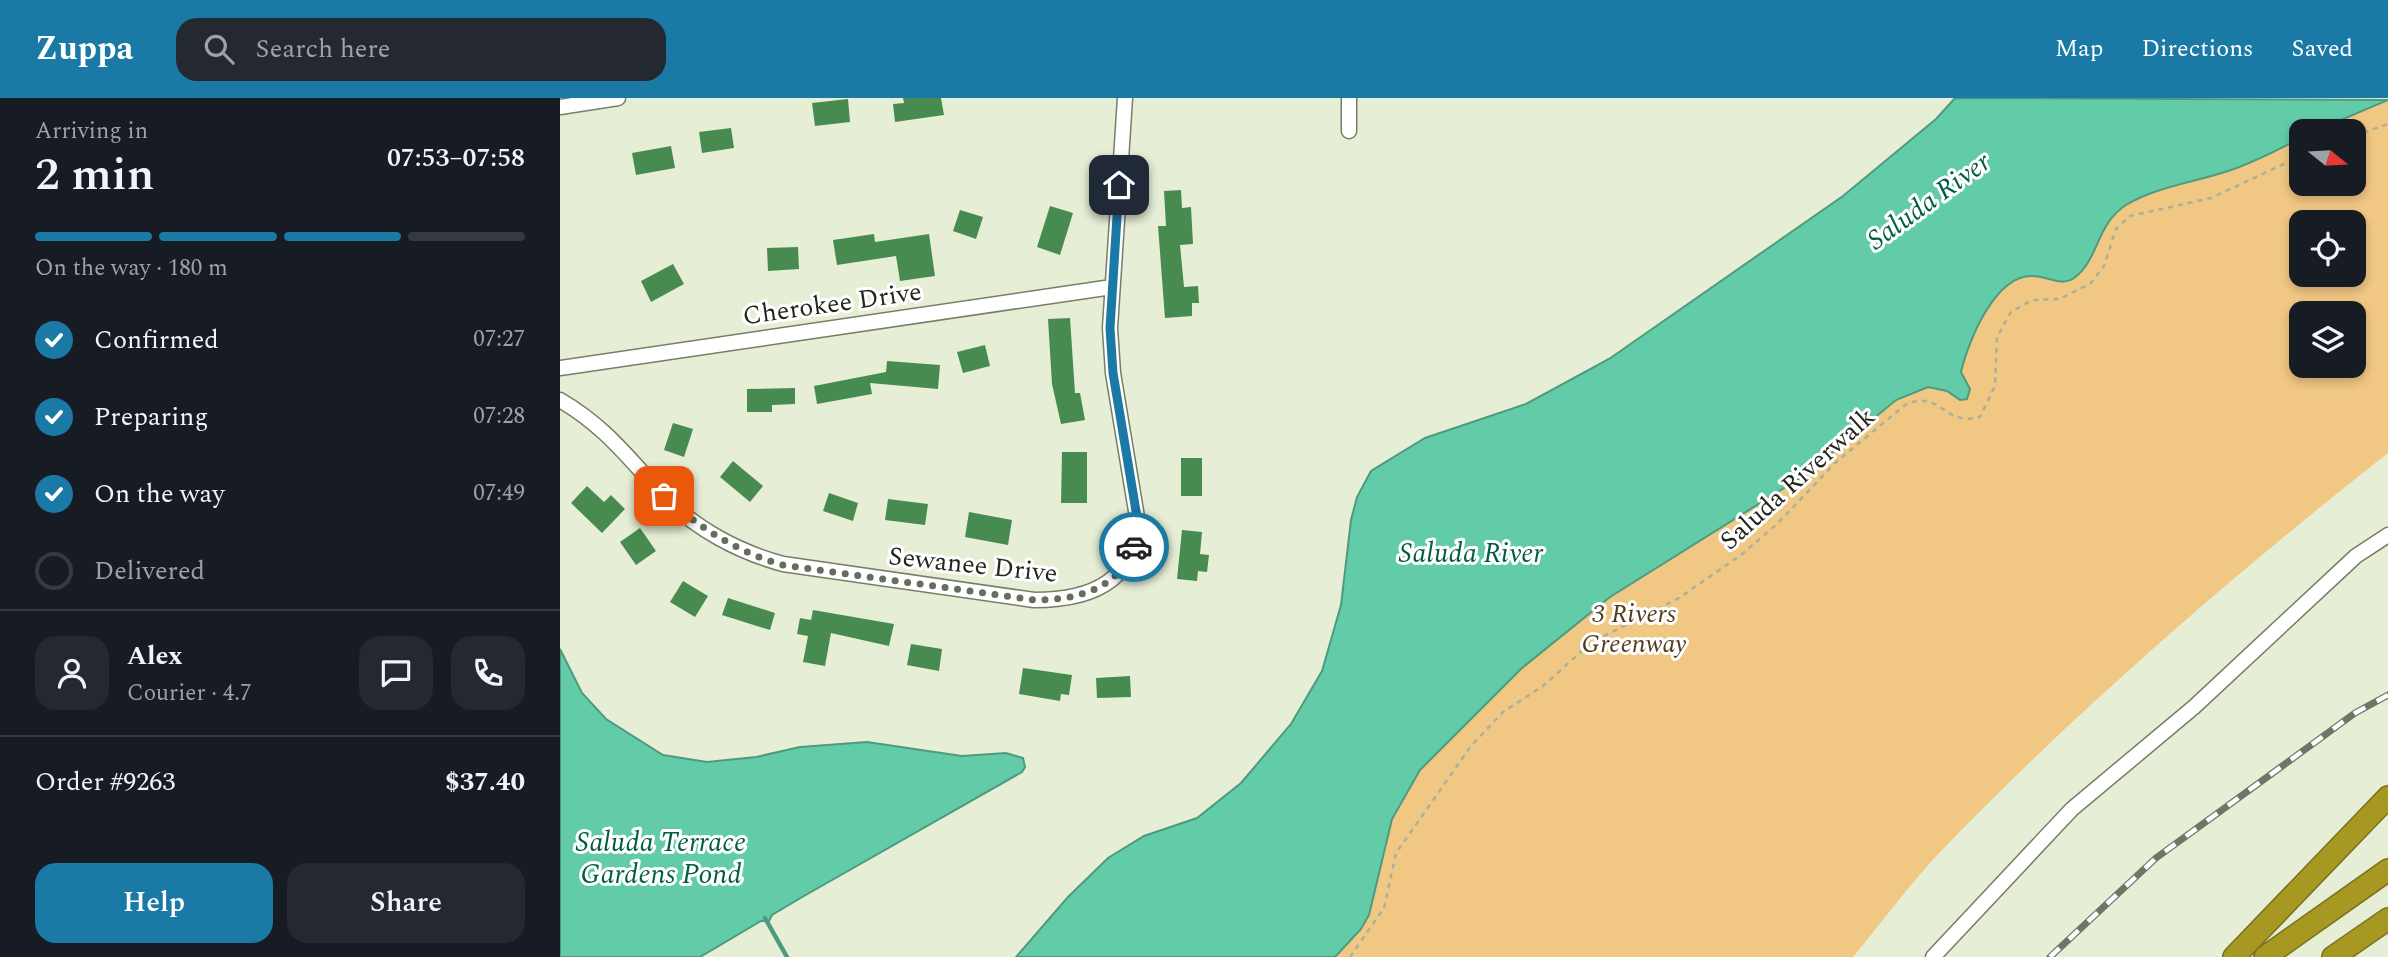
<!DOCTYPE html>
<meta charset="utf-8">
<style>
:root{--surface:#171b24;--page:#242831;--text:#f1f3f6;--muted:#9ea1a6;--line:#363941;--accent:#1b79a6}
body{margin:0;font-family:Spectral,serif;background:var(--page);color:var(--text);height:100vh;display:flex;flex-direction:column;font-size:26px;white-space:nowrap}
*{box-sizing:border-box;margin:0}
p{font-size:23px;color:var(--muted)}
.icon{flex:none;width:38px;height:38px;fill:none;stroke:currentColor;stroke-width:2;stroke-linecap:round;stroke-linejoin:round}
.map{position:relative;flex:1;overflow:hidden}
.sheet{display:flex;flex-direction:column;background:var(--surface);width:560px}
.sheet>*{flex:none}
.needle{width:46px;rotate:108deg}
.buttons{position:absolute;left:1729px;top:21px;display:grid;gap:14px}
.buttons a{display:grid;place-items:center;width:77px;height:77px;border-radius:14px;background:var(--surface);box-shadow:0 4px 10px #0003;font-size:35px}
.pin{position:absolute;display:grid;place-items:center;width:60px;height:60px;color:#fff;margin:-30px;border-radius:14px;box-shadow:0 4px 10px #0006}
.courier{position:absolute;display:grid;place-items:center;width:70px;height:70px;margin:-35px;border:5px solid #1b79a6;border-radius:50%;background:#fff;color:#222;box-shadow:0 2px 9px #0007}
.headline em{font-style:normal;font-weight:600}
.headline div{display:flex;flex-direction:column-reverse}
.headline{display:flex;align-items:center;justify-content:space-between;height:119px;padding:0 35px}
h1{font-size:46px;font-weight:600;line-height:52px}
.bar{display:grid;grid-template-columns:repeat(4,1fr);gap:10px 7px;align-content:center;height:84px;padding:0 35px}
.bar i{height:9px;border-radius:5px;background:var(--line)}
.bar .on{background:var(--accent)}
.bar p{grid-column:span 4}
.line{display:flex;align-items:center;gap:18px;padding:0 35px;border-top:2px solid var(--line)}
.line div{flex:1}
.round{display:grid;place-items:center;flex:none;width:74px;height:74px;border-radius:21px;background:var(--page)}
ol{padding:0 35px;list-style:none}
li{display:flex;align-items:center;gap:21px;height:77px}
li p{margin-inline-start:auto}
li .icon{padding:7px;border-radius:50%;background:var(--accent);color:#fff;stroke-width:4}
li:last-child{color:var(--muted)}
li i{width:38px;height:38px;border:4px solid var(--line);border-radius:50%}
.cta{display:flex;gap:14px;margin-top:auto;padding:14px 35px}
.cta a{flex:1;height:80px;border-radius:21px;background:var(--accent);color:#fff;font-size:28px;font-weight:600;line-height:80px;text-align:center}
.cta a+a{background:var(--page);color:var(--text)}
header{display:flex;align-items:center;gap:42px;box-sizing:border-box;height:98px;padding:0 35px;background:var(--accent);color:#fff}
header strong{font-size:33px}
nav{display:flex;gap:38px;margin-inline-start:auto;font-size:24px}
.search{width:490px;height:63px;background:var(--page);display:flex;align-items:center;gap:18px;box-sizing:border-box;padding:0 24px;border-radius:21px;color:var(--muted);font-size:26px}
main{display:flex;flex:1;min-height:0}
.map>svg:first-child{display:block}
.green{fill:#f0c783;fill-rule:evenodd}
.water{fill:#62cca9;stroke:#4f9a7f;stroke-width:2}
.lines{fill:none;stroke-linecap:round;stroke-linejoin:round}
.stream{stroke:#4f9a7f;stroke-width:4.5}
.building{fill:#488b50}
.minor-casing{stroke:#767e68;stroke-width:17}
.highway-casing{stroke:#797020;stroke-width:24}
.path{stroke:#a9b09c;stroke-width:2.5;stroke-dasharray:5 5;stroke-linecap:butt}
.minor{stroke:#fff;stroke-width:14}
.highway{stroke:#a79821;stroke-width:21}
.rail-casing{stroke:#707667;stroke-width:7}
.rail{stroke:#fff;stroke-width:4.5;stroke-dasharray:13;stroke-linecap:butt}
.done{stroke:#676d5e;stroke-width:7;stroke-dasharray:0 12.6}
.route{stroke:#1b79a6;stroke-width:9}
.labels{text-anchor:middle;stroke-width:6;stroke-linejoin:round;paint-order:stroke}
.street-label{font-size:26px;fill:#23271e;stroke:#fff}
.park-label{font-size:26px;font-style:italic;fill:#503c1a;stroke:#fff}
.water-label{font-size:28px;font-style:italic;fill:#005d46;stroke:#fff}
</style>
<header>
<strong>Zuppa</strong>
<div class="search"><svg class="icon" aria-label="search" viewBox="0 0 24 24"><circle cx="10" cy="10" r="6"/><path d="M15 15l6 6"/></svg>Search here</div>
<nav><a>Map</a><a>Directions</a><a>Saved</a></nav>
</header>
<main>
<section class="sheet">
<div class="headline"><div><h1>2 min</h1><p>Arriving in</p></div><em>07:53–07:58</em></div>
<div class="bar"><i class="on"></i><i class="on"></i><i class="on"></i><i></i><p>On the way · 180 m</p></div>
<ol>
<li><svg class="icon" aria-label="check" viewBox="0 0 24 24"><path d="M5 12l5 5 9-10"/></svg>Confirmed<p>07:27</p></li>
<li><svg class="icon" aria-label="check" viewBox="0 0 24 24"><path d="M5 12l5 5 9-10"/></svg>Preparing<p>07:28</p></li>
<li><svg class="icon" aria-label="check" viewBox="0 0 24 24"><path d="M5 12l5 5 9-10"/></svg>On the way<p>07:49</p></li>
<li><i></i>Delivered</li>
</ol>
<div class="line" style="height:126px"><a class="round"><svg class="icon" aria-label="person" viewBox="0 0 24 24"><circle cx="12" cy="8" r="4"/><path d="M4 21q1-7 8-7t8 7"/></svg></a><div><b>Alex</b><p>Courier · 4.7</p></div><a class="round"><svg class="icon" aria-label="chat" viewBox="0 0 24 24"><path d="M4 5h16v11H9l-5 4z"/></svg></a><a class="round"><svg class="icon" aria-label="phone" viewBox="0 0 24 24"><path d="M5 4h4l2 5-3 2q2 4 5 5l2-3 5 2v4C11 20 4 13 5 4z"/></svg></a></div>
<div class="line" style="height:91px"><div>Order #9263</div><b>$37.40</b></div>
<div class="cta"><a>Help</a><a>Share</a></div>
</section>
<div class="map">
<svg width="1828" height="859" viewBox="0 0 1828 859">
<rect width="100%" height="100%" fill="#e6efd6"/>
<path class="green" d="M1828 2V355C1672 478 1519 610 1381 753 1350 786 1322 824 1293 859H775L801 831 809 817 832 721 860 672 962 570 1049 499 1245 377 1336 302 1368 289 1387 293 1400 302 1408 286 1401 274C1408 244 1435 176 1473 178 1487 178 1501 189 1514 180 1539 162 1536 126 1566 107 1596 89 1635 84 1668 73 1693 65 1717 52 1741 40V86H1794V33H1755ZM1741 124H1794V177H1741ZM1741 215H1794V268H1741Z"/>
<path class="water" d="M1395 0 1828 2 1755 33H1741V40C1717 52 1693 65 1668 73 1635 84 1596 89 1566 107 1536 126 1539 162 1514 180 1501 189 1487 178 1473 178 1435 176 1408 244 1401 274L1410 291 1407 301 1400 302 1387 293 1368 289 1336 302 1245 377 1050 499 962 570 860 672 832 721 809 817 801 831 775 859H456L508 799 548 760 584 738 637 720 681 685 731 626 762 573 781 507 791 422 797 399 811 373 865 340 966 306 1049 261 1283 98 1376 21Z
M0 551 22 595 46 621 103 657 147 664 196 659 240 649 307 644 402 658 446 655 463 660 465 669 462 674 244 798 212 817 209 823H201L140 859H0Z"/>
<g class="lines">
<path class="stream" d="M205 820 227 859"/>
</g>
<path class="building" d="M343 0H381L384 17 335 24 333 6 344 5Z
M288 1 290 24 255 28 252 5Z
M171 30 174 50 142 55 139 34Z
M111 48 115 70 76 77 72 55Z
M621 92 622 110 631 109 633 146 620 147 624 189 638 188 639 205H632V218L605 220 598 128H606L604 93Z
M490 108 513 115 500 157 477 149Z
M400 112 423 119 416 141 393 133Z
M314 136 315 144 369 136 375 178 340 183 336 158 277 167 273 142Z
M238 149 239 171 208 173 207 150Z
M113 166 124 186 91 204 81 183Z
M510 220 515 295H520L525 322 501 326 492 286 488 221Z
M425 247 430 268 403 275 397 254Z
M327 263 380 267 378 291 310 285 312 296 257 306 254 288 326 274Z
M235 290V306L212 307V314H187V291Z
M113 325 133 331 124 359 104 352Z
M502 354H527V405H501Z
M621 360H642V398H621Z
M173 363 203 388 190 404 160 379Z
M27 388 44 404 51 397 65 411 42 435 11 405Z
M269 395 298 405 293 423 263 413Z
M328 401 368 406 365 427 325 422Z
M409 414 452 422 448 447 405 439Z
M80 430 96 453 76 467 60 444Z
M622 432 642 434 640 456 649 457 647 474 638 473 637 483 617 481Z
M123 483 148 498 135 519 110 504Z
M168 500 215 515 210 532 162 517Z
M253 512 334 526 329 548 271 535 265 568 243 564 248 538 237 536 240 520 251 522Z
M351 546 382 551 379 573 347 567Z
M463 570 512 577 509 597 501 596 500 603 459 596Z
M570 578 571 599 537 600 536 580Z"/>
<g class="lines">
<g class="minor-casing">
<path id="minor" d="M0 9 58 0
M789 33V0
M0 270 552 189
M0 302C45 328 68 360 103 397 135 431 179 454 223 466L474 502C532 502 577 483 577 419L553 275 550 230 565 0
M1373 859 1512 711 1634 609 1796 458 1828 437"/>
</g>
<g class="highway-casing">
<path id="highway" d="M1674 859 1828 699
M1705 859 1828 772
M1773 859 1828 821"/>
</g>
<path class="path" d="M1794 38 1828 26
M790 859 824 810 836 755 911 648 943 614 983 588 1032 544 1119 500 1181 457 1216 427 1275 365 1345 307C1380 290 1383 329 1420 319L1435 288 1437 239 1451 214 1472 202 1500 201 1531 185 1544 168 1556 131 1570 118 1651 100 1741 58"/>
<use href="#minor" class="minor"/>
<use href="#highway" class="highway"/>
<g class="rail-casing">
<path id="rail" d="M1490 859 1596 760 1795 615 1828 597"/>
</g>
<use href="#rail" class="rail"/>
</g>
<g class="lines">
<path class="done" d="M104 398C140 430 177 454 223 467L474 502C516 502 558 492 574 449"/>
<path class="route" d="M559 87 550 230 553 275 577 419 574 449"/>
</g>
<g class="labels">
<g class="street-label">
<text transform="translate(272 205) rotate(-8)" y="9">Cherokee Drive</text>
<text transform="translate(1237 380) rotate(-42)" y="9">Saluda Riverwalk</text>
<text transform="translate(413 466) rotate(6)" y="9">Sewanee Drive</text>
</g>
<g class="park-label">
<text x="1074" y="524">3 Rivers<tspan x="1074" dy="30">Greenway</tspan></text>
</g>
<g class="water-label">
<text transform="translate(1368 102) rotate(-36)" y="10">Saluda River</text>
<text x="911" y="464">Saluda River</text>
<text x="101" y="753">Saluda Terrace<tspan x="101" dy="32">Gardens Pond</tspan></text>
</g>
</g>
</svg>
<div class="buttons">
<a><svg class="needle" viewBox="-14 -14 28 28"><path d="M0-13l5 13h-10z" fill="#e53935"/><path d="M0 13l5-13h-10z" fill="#9ea1a6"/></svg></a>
<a><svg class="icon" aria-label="locate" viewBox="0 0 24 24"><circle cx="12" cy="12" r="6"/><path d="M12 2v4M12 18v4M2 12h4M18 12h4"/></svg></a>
<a><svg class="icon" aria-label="layers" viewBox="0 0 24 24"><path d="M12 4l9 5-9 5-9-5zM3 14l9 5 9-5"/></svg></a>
</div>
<div class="pin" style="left:104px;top:398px;background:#ea580c"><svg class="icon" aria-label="bag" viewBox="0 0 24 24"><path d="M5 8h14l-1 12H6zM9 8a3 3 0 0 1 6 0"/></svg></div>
<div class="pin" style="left:559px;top:87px;background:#1f2937"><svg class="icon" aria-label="home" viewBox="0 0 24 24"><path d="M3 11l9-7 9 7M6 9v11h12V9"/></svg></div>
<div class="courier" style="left:574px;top:449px"><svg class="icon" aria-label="car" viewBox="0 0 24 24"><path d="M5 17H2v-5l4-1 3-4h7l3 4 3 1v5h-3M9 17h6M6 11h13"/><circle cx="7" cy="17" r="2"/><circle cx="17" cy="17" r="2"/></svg></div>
</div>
</main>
